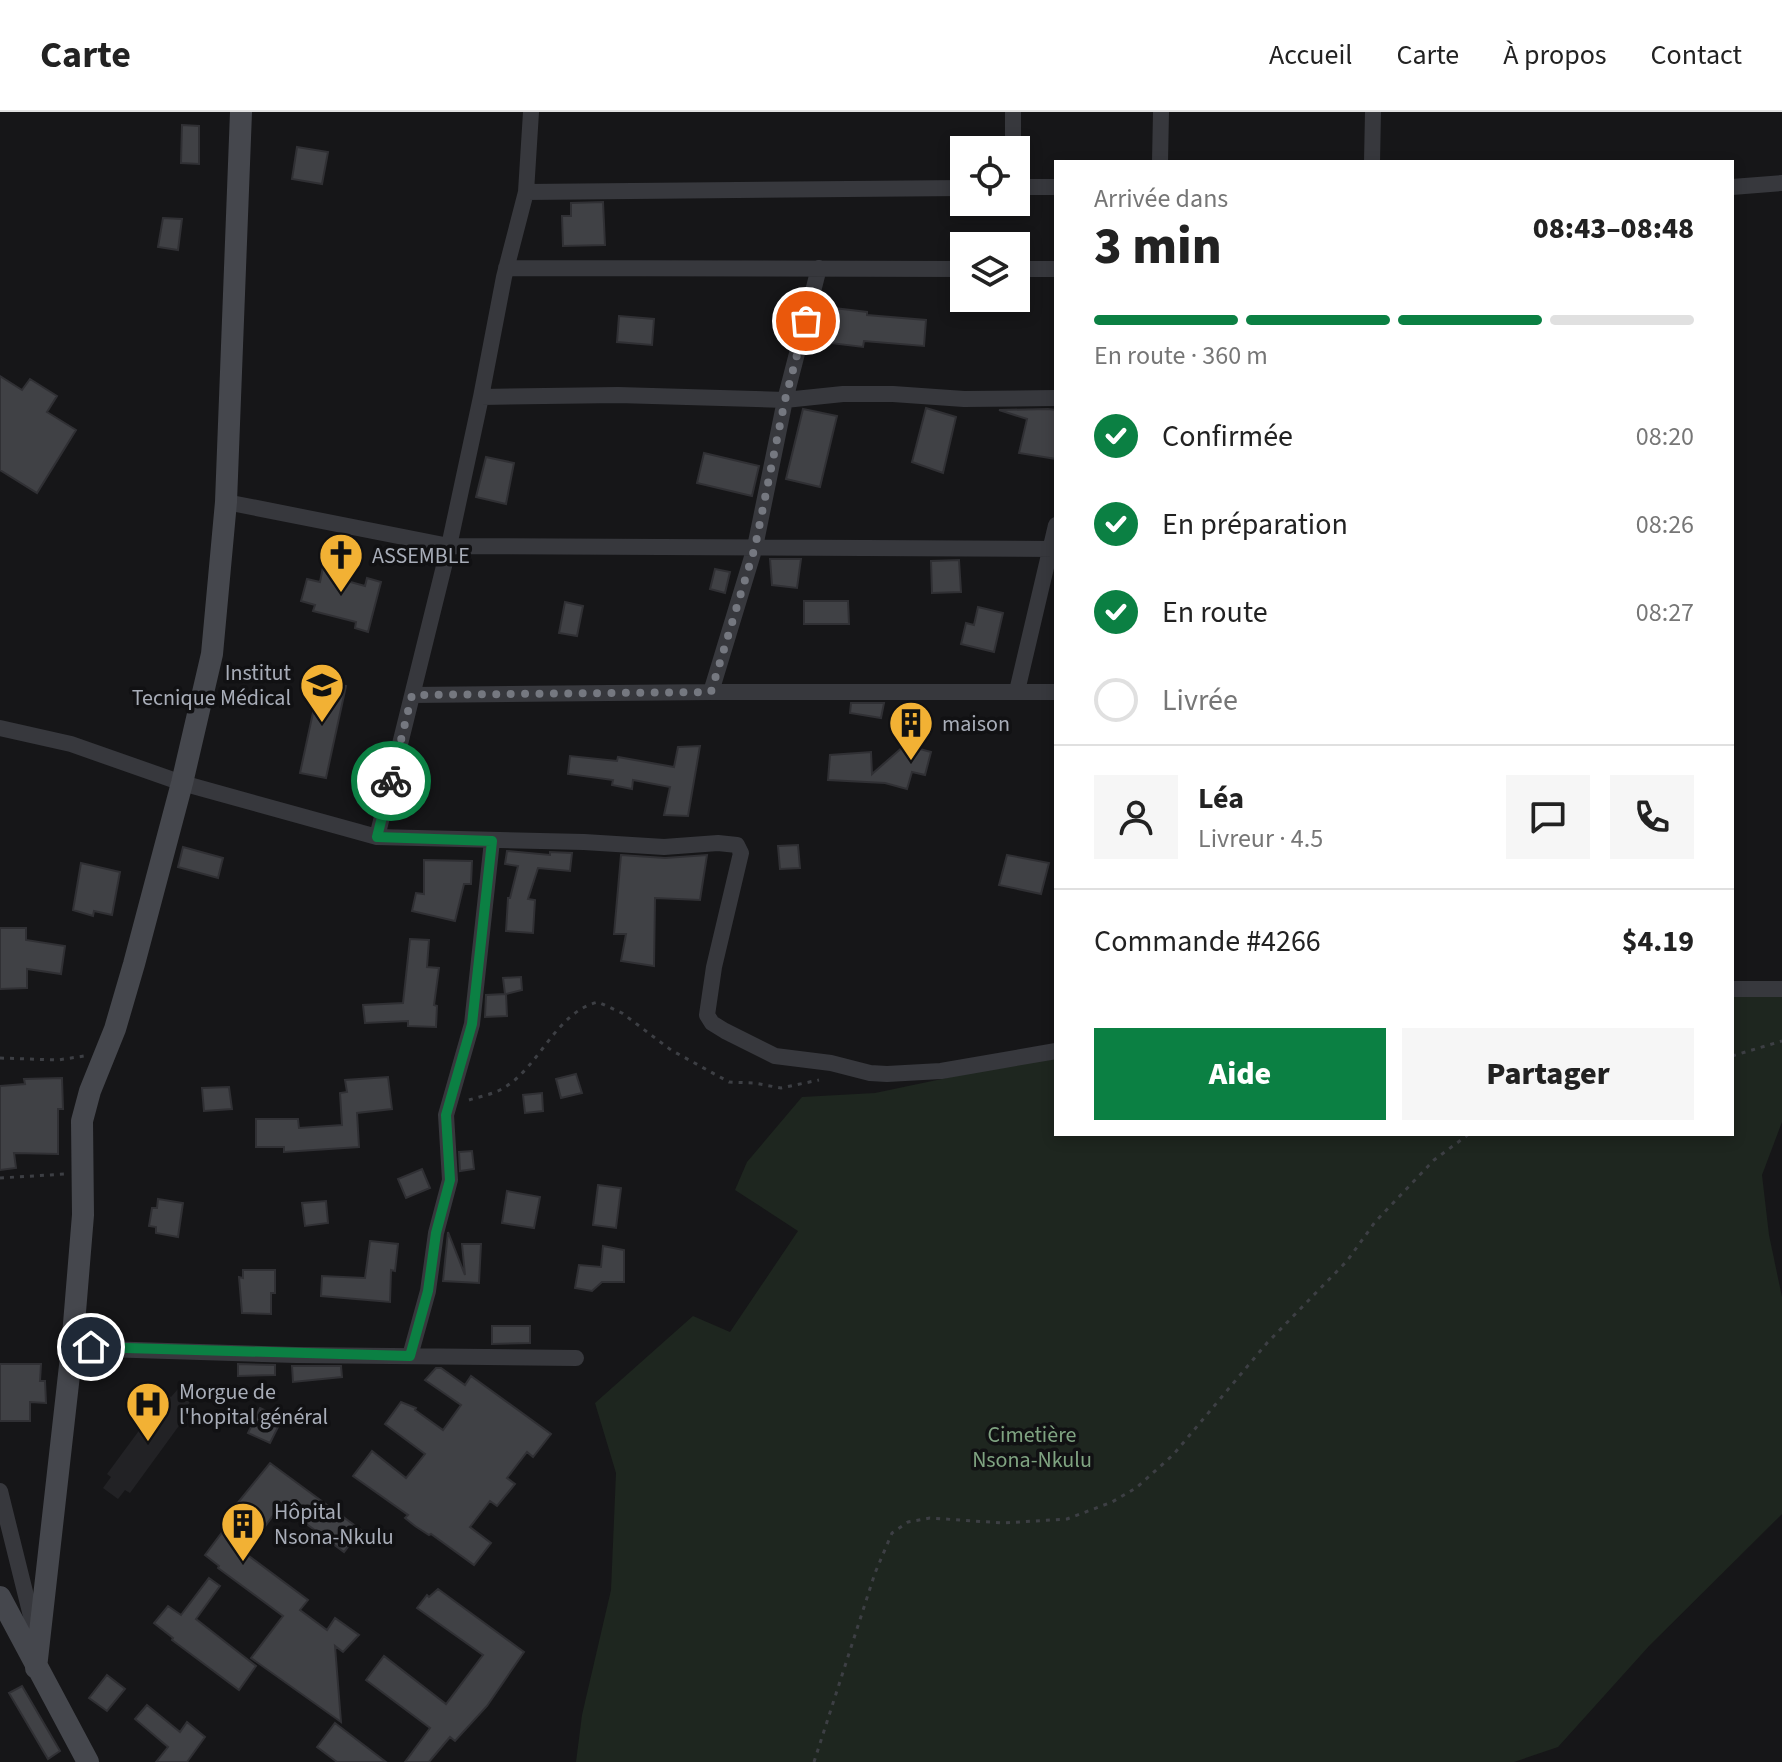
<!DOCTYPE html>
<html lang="fr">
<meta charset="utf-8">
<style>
:root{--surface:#fff;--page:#f6f6f6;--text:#222;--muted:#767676;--line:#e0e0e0;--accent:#0b8043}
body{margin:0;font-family:"Source Sans 3",sans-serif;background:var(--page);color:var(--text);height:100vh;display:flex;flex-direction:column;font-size:30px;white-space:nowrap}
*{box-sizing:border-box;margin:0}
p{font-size:26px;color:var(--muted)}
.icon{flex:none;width:44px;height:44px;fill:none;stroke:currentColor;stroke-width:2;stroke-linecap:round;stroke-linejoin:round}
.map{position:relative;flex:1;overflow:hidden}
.sheet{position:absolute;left:1054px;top:48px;width:680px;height:976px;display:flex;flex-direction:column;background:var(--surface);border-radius:0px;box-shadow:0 4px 12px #0003}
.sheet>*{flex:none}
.fabs{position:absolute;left:950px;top:24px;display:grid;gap:16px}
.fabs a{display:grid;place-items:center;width:80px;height:80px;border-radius:0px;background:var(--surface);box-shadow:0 4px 12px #0003;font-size:40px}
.pin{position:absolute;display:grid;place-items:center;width:68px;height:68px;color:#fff;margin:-34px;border:4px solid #fff;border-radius:50%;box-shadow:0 2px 8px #0007}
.courier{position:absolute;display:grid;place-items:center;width:80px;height:80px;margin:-40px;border:6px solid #0b8043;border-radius:50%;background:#fff;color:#222;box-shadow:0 2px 10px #0007}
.head em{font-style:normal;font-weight:800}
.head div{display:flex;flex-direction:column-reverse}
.head{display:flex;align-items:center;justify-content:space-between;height:136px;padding:0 40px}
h1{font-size:52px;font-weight:800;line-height:60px}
.bar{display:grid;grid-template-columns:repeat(4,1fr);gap:12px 8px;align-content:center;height:96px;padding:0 40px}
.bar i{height:10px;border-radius:6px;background:var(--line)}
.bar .active{background:var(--accent)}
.bar p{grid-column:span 4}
.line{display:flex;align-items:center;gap:20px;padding:0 40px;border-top:2px solid var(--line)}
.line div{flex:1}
.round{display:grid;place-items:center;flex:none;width:84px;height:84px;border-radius:0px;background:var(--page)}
ol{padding:0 40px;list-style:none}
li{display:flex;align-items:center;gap:24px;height:88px}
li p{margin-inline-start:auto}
li .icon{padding:8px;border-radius:50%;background:var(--accent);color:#fff;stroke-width:4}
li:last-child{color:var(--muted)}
li i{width:44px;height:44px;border:4px solid var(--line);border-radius:50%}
.button{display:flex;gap:16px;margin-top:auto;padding:16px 40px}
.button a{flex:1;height:92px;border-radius:0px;background:var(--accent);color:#fff;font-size:32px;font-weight:800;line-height:92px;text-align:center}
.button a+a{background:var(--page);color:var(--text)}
header{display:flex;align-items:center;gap:48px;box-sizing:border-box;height:112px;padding:0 40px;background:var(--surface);border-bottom:2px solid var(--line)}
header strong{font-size:38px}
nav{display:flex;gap:44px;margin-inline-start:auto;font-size:28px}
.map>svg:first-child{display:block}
.built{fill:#222225}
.green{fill:#1e261f}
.building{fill:#404145;stroke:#303034;stroke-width:2}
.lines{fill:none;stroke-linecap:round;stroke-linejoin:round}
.path{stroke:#3d3f44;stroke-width:3;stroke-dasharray:4 6;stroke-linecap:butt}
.street{stroke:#37383d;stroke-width:16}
.secondary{stroke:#45474d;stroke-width:22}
.done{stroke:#757880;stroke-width:8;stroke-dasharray:0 14.4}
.route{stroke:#0b8043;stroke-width:10}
.labels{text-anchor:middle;stroke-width:7;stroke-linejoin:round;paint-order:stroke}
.poi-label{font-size:22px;fill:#a8adb8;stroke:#111113;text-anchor:start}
.park-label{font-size:22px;fill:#7fa381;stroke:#111113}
</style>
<header>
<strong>Carte</strong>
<nav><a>Accueil</a><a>Carte</a><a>À propos</a><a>Contact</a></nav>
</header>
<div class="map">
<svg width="1782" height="1650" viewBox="0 0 1782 1650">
<rect width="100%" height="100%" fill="#161618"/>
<path class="built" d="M178 1277 192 1287 185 1297 189 1300 130 1381 125 1378 118 1387 103 1376 111 1365 107 1362 166 1282 171 1285Z"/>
<path class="green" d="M1732 881 1782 884V1010L1762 1063 1769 1123 1782 1185V1402L1649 1534 1558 1635 1514 1650H576L582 1603 611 1478 616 1361 595 1291 693 1204 730 1220 798 1119 735 1078 747 1050 802 985 875 981 1056 943V1022H1732Z"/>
<path class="building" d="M182 13 199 14V52L181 51Z
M297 35 328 40 322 72 292 67Z
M603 90 605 133 563 134 562 104H571V91Z
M163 106 182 107 178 138 158 135Z
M834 196 867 200V203L926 208 924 234 864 229 863 235 830 231Z
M619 204 654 207 652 233 617 230Z
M0 264 22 278 30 267 57 284 47 300 76 318 37 381 0 358Z
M926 296 956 305 943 361 912 350Z
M803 297 837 304 820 375 786 367Z
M1048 297 1056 298V347L1019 341 1027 307 999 298Z
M704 341 759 354 752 384 697 371Z
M486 345 514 351 506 392 476 385Z
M770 447H801L797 476 772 473Z
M959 448 961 480 932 481 931 449Z
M323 455 338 459 336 466 365 474 367 466 381 470 368 520 355 516 356 510 313 499 315 493 301 489 307 467 320 470Z
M715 457 730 460 725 481 710 477Z
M804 489H848L849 512H804Z
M565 490 583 494 577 524 559 521Z
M978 495 1003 501 994 540 961 532 966 511 974 513Z
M320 568 346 574 326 666 300 661Z
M851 591H884L881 606 850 601Z
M905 633 931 640 925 663 912 660 907 677 885 671 828 668 830 643 871 640 872 662Z
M700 634 688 704 664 703 670 675 633 668 632 677 612 673 613 668 568 662 570 644 617 649 618 645 674 655 678 635Z
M798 733 800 756 780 757 778 734Z
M183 735 223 746 218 766 178 755Z
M507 739 550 743V740L572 741 570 759 538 756 528 787 535 788 533 821 506 819 508 786H510L518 754 505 752Z
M621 743 665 746 707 743 700 788 655 786 654 854 621 849 626 822H614Z
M1007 743 1049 751 1041 782 999 773Z
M424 748 472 749 471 772H464L455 809 412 799 416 781 424 782Z
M81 751 120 760 112 803 94 799 93 804 73 798Z
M0 816H26V828L65 834 61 862 27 857V876L0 877Z
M410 827 429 828 427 855 439 856 434 893 437 894 436 915 408 914V909L365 911 363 893 403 891Z
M521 865 522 878 506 882 507 904 485 905 486 883 505 882 503 866Z
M576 962 582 981 561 986 556 967Z
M388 965 392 997 357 1001 359 1035 284 1040V1035H256V1007H298L299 1016 342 1013 340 981 347 980 345 968Z
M62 966 63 997H58V1042L14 1041 16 1056 0 1058V974L25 972 24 967Z
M229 975 232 997 204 999 202 976Z
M542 981 543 999 525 1001 523 983Z
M472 1039 474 1057 460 1059 459 1040Z
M422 1057 430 1076 406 1086 398 1067Z
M598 1073 621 1076 616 1116 593 1113Z
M507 1079 540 1085 534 1116 502 1111Z
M158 1087 183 1091 178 1125 156 1121V1115L149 1114 152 1096H157Z
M326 1089 328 1111 305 1114 302 1091Z
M448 1120 465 1163 462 1132H481L479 1171 443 1169Z
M370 1129 398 1132 395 1159 391 1158 390 1190 321 1184 322 1164 365 1166Z
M603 1134 624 1138V1170H602L592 1179 575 1176 579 1153 601 1155Z
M243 1158H275V1181H271V1202L242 1201 239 1165 243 1166Z
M492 1214H530V1231L492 1232Z
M0 1252H41L40 1269H45L46 1291 30 1290V1309H0Z
M238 1252 275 1253V1263L238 1264Z
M292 1254H341L342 1265 293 1270Z
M436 1256H441L465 1273 471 1264 551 1322 533 1345 527 1340 507 1366 515 1372 497 1394 490 1389 470 1415 491 1431 474 1453 431 1422 429 1423 415 1414 405 1406 408 1403 353 1364 372 1339 406 1366 425 1342 385 1312 401 1290 416 1296 415 1298 443 1318 461 1293 425 1268Z
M260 1296 282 1307 270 1331 248 1321Z
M270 1351 361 1418 344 1440 281 1393 245 1441 308 1488 300 1498 327 1518 335 1506 359 1523 343 1540 335 1534 341 1610 251 1546 283 1504 218 1456 219 1454 205 1443 232 1407 227 1404Z
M209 1466 220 1474 196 1507 256 1554 239 1578 172 1528 173 1526 154 1511 168 1494 181 1503Z
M438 1477 524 1540 487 1594 455 1629 450 1625 429 1650H405L430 1616 366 1568 384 1544 446 1592 483 1543 417 1496 427 1483 429 1485Z
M107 1563 125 1577 107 1599 89 1586Z
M22 1574 60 1639 48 1647 9 1581Z
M147 1593 180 1620 187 1610 205 1625 187 1650H156L168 1635 135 1607Z
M335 1611 386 1650H337L317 1635Z"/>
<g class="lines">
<path class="path" d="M1732 944 1782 929
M0 946 58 948 84 944
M469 988C481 984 495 982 505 975 540 954 556 900 598 890L622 901 671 938 729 970 754 971 781 976 819 968
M0 1066 64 1062
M814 1650 875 1461 892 1421 908 1410 930 1406 1003 1411 1067 1407 1112 1390 1136 1376 1173 1343 1267 1231 1347 1149 1375 1110 1434 1048 1469 1022"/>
<path class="street" d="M1013 38V0
M1160 50 1161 0
M1372 50 1373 0
M1016 75H1056
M1732 75 1782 71
M526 80 964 76
M506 156 964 157
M1016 157H1056
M481 285 504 165 526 80 531 0
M226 390 449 434 481 285 618 283 785 288 843 282H893L964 287 1056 286
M1017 579 1056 413
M711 580 755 435 785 288 819 156
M412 583 711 580H1056
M0 616 71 632 182 671 377 725 584 730 664 735 718 731 737 733 741 741 714 855 707 903 712 911 725 919 775 944 831 951 870 961 887 962 941 959 1056 939
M377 725 449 434 1056 437
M1732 877H1782
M72 1236 296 1243 576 1246
M410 1244 428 1179 436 1121 450 1068 446 1003 472 912 492 729
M0 1379 32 1508 40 1520"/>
<path class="secondary" d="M0 1485 88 1650
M36 1556 72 1236 83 1103 82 1009 90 979 115 917 134 852 182 671 212 542 226 390 241 0"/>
</g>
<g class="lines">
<path class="done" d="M391 669 412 583 711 580 755 435 785 288 806 209"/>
<path class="route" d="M91 1235 410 1244 428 1179 436 1121 450 1068 446 1003 472 912 492 729 377 725 391 669"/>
</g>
<defs>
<g id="church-pin" transform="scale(2.3)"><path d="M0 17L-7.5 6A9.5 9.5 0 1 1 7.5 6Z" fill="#f2b134" stroke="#111113"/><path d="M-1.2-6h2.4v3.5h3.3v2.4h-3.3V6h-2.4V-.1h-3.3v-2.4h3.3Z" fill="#111"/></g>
<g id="university-pin" transform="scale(2.3)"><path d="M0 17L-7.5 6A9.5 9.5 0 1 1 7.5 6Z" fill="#f2b134" stroke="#111113"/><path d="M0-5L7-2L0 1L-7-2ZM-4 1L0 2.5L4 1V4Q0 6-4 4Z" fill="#111"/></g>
<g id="building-pin" transform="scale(2.3)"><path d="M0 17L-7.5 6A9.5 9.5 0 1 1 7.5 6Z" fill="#f2b134" stroke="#111113"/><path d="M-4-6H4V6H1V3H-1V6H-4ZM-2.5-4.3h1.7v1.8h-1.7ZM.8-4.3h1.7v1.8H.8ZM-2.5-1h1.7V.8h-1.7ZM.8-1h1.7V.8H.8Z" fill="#111"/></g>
<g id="hospital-pin" transform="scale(2.3)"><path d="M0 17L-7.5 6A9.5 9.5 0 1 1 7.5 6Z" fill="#f2b134" stroke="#111113"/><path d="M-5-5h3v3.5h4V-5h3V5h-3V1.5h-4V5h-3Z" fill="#111"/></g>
</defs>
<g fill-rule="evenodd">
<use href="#church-pin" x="341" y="443"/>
<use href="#university-pin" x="322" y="573"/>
<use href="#building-pin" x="911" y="611"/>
<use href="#hospital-pin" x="148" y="1292"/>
<use href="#building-pin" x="243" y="1412"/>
</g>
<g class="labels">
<g class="poi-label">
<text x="372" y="451">ASSEMBLE</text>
<text x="291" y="568" text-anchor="end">Institut<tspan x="291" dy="25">Tecnique Médical</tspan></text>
<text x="942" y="619">maison</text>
<text x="179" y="1287">Morgue de<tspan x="179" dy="25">l'hopital général</tspan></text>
<text x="274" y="1407">Hôpital<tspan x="274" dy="25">Nsona-Nkulu</tspan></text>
</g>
<g class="park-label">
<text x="1032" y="1330">Cimetière<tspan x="1032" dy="25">Nsona-Nkulu</tspan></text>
</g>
</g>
</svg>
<div class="fabs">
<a><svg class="icon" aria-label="locate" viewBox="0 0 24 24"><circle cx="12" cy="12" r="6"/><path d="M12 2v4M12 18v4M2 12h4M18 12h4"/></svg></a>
<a><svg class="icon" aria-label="layers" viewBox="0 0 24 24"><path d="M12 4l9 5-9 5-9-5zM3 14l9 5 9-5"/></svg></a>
</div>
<div class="pin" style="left:806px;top:209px;background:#ea580c"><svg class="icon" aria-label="bag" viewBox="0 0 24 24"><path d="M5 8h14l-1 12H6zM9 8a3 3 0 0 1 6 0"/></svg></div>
<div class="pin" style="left:91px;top:1235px;background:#1f2937"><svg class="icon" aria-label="home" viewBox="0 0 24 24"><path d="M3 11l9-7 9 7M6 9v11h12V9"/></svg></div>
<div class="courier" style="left:391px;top:669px"><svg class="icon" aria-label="bike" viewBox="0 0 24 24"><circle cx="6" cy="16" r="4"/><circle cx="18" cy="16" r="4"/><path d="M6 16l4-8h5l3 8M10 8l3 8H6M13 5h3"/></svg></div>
<section class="sheet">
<div class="head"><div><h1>3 min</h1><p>Arrivée dans</p></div><em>08:43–08:48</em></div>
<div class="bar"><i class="active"></i><i class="active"></i><i class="active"></i><i></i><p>En route · 360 m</p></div>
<ol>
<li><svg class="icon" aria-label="check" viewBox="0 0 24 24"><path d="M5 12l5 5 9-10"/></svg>Confirmée<p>08:20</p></li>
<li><svg class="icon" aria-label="check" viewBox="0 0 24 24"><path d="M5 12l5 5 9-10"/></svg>En préparation<p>08:26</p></li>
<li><svg class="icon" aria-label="check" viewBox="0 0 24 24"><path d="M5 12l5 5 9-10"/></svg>En route<p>08:27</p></li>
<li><i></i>Livrée</li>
</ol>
<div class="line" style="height:144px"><a class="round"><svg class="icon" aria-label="person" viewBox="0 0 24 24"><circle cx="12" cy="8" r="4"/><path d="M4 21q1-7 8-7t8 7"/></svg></a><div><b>Léa</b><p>Livreur · 4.5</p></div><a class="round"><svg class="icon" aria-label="chat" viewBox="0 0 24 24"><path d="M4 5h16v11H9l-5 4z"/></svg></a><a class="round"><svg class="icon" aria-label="phone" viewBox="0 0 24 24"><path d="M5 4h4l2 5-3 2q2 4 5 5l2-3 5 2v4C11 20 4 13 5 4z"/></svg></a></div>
<div class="line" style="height:104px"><div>Commande #4266</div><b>$4.19</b></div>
<div class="button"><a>Aide</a><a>Partager</a></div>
</section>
</div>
